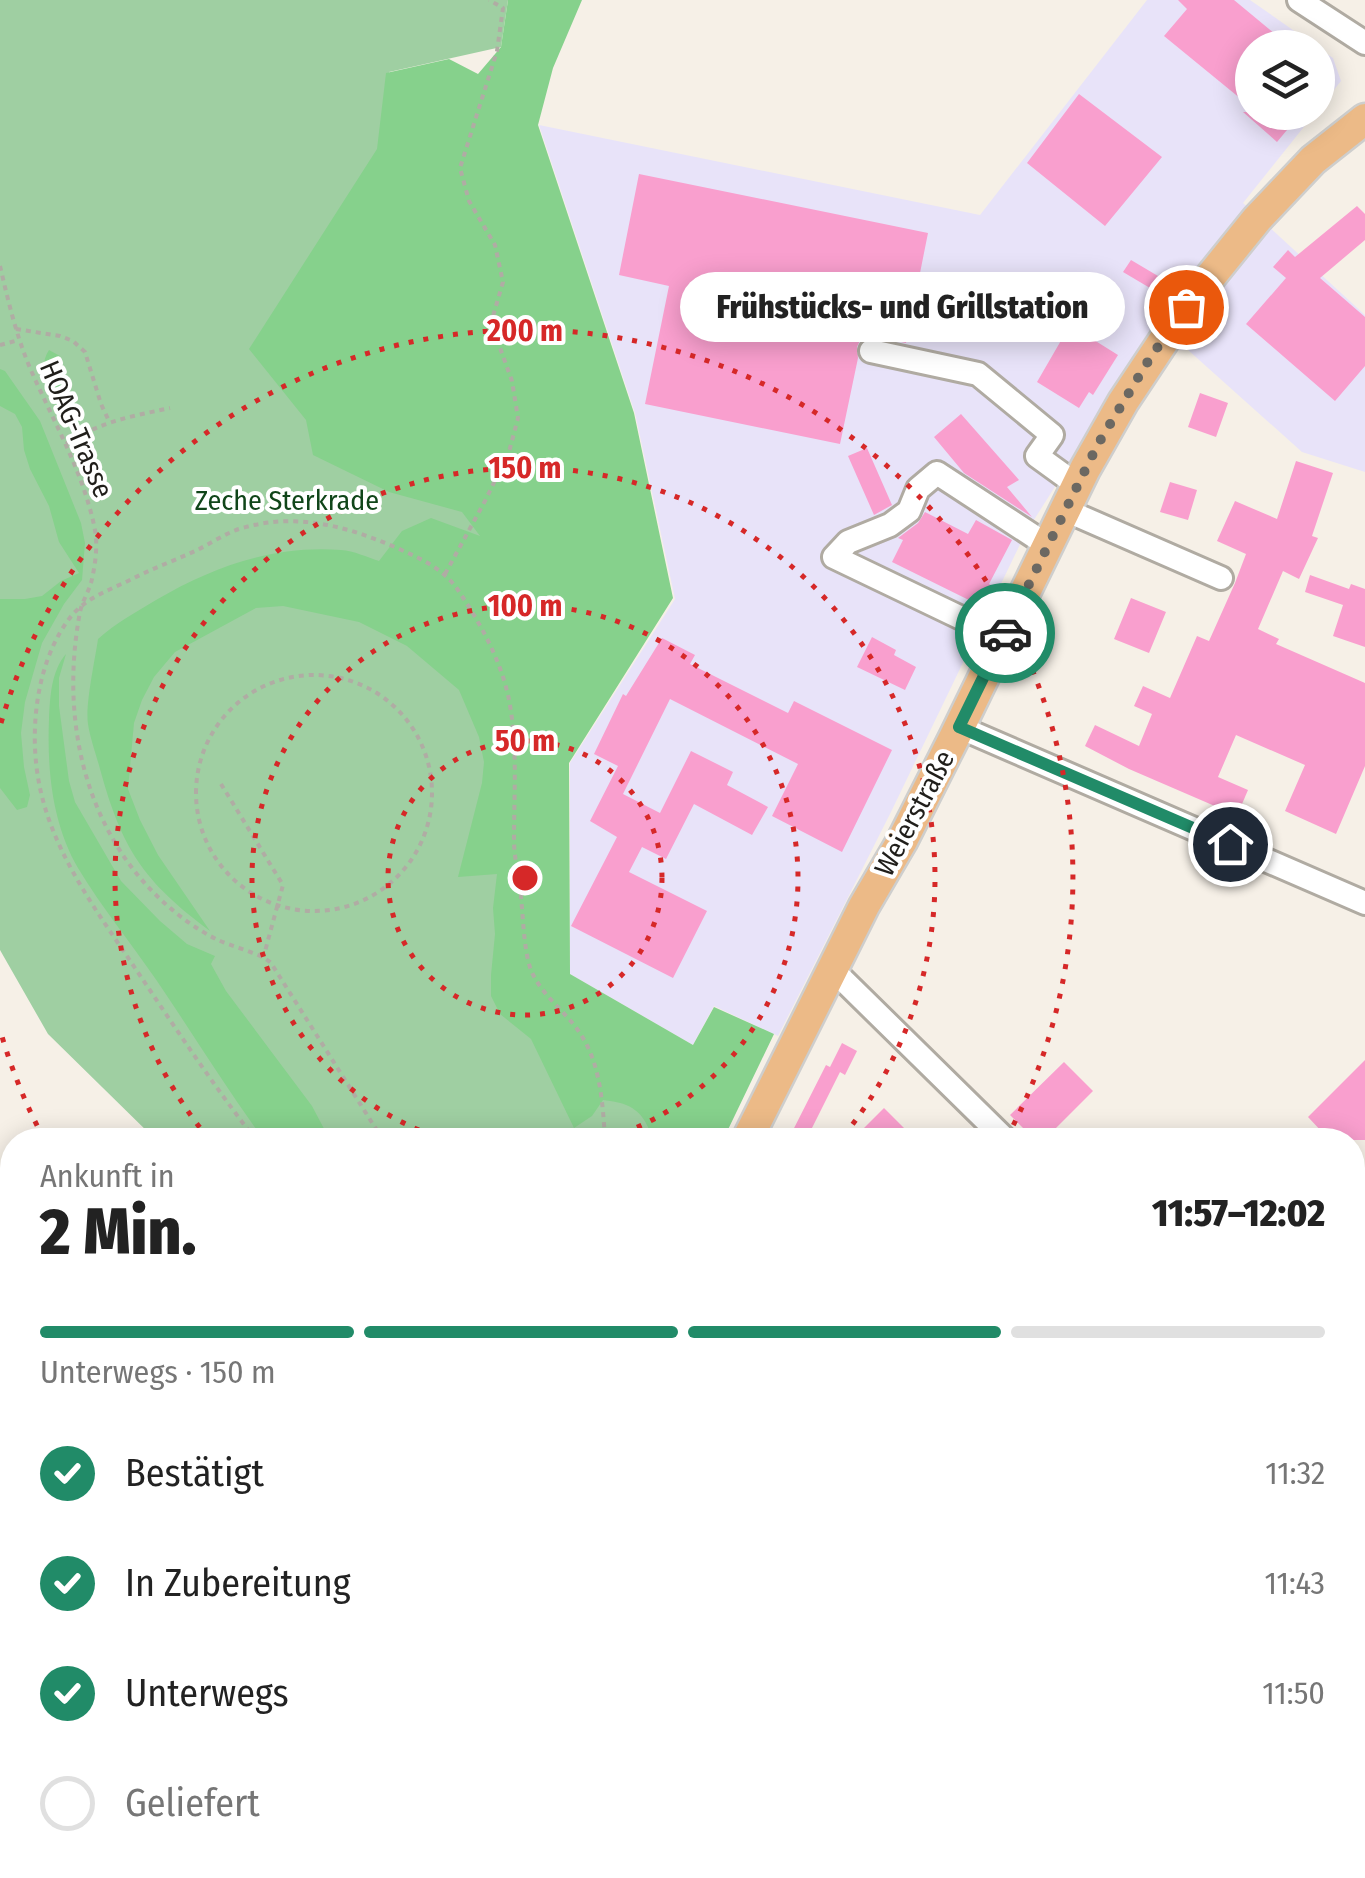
<!DOCTYPE html>
<html lang="de">
<meta charset="utf-8">
<style>
:root{--surface:#fff;--page:#f6f6f6;--text:#222;--muted:#767676;--line:#e0e0e0;--accent:#218b68}
body{margin:0;font-family:"Fira Sans Condensed",sans-serif;background:var(--page);color:var(--text);height:100vh;display:flex;flex-direction:column;font-size:38px;white-space:nowrap}
*{box-sizing:border-box;margin:0}
p{font-size:32px;color:var(--muted)}
.icon{flex:none;width:55px;height:55px;fill:none;stroke:currentColor;stroke-width:2;stroke-linecap:round;stroke-linejoin:round}
.map{position:relative;flex:1;overflow:hidden}
.side{position:absolute;left:0px;top:1128px;width:1365px;height:752px;display:flex;flex-direction:column;background:var(--surface);border-radius:40px 40px 0 0;box-shadow:0 5px 25px #0003}
.side>*{flex:none}
.controls{position:absolute;left:1235px;top:30px;display:grid;gap:20px}
.controls a{display:grid;place-items:center;width:100px;height:100px;border-radius:50%;background:var(--surface);box-shadow:0 5px 25px #0003;font-size:50px}
.pin{position:absolute;display:grid;place-items:center;width:85px;height:85px;color:#fff;margin:-42px;border:5px solid #fff;border-radius:50%;box-shadow:0 2px 10px #0007}
.courier{position:absolute;display:grid;place-items:center;width:100px;height:100px;margin:-50px;border:8px solid #218b68;border-radius:50%;background:#fff;color:#222;box-shadow:0 2px 12px #0007}
.bubble{position:absolute;height:70px;border-radius:35px;background:var(--surface);box-shadow:0 5px 25px #0003;font-size:32px;font-weight:800;line-height:70px;text-align:center}
.headline em{font-style:normal;font-weight:800}
.headline div{display:flex;flex-direction:column-reverse}
.headline{display:flex;align-items:center;justify-content:space-between;height:170px;padding:0 40px}
h1{font-size:65px;font-weight:800;line-height:75px}
.bar{display:grid;grid-template-columns:repeat(4,1fr);gap:15px 10px;align-content:center;height:120px;padding:0 40px}
.bar i{height:12px;border-radius:8px;background:var(--line)}
.bar .selected{background:var(--accent)}
.bar p{grid-column:span 4}
ol{padding:0 40px;list-style:none}
li{display:flex;align-items:center;gap:30px;height:110px}
li p{margin-inline-start:auto}
li .icon{padding:10px;border-radius:50%;background:var(--accent);color:#fff;stroke-width:4}
li:last-child{color:var(--muted)}
li i{width:55px;height:55px;border:5px solid var(--line);border-radius:50%}
.map>svg:first-child{display:block}
.commercial{fill:#e8e3f9}
.green{fill:#9fcfa2}
.forest{fill:#86d18c}
.building{fill:#f99fce}
.lines{fill:none;stroke-linecap:round;stroke-linejoin:round}
.minor-casing{stroke:#b0aba2;stroke-width:28}
.major-casing{stroke:#cececd;stroke-width:35}
.path{stroke:#b0aca4;stroke-width:4;stroke-dasharray:5 5;stroke-linecap:butt}
.minor{stroke:#fff;stroke-width:22}
.major{stroke:#ecba87;stroke-width:30}
.rail-casing{stroke:#7e7a74;stroke-width:9}
.rail{stroke:#fff;stroke-width:5;stroke-dasharray:15;stroke-linecap:butt}
.done{stroke:#6b6862;stroke-width:10;stroke-dasharray:0 18}
.route{stroke:#218b68;stroke-width:12}
.ring{fill:none;stroke:#d62828;stroke-width:5;stroke-dasharray:5 10}
.labels{text-anchor:middle;stroke-width:8;stroke-linejoin:round;paint-order:stroke}
.street-label{font-size:28px;fill:#201e1a;stroke:#fff}
.park-label{font-size:28px;fill:#104519;stroke:#fff}
.centre{fill:#d62828;stroke:#fff;stroke-width:5}
.ring-label{font-size:30px;text-anchor:middle;font-weight:bold;fill:#d62828;stroke:#fff;stroke-width:8;stroke-linejoin:round;paint-order:stroke}
</style>
<div class="map">
<svg width="1365" height="1878" viewBox="0 0 1365 1878">
<rect width="100%" height="100%" fill="#f6f0e7"/>
<path class="commercial" d="M1147 0H1250L1333 58 1341 81 1318 110V48H1252V112L1315 113 1243 203 1365 315V472L1302 452 1188 350 1141 351 1025 534 891 812 778 1036 714 1006 693 1045 570 974V763L675 599 635 413 539 125 980 215Z"/>
<path class="green" d="M0 0H508L501 47 389 72 388 77 582 438 508 905 691 1140H156L48 1034 0 950Z
M0 1281 12 1296V1391L0 1378Z
M863 1868H902L913 1878H852Z"/>
<path class="forest" d="M508 0H582L553 68 538 125 634 413 673 598 569 763 570 974 693 1045 714 1007 774 1034 723 1140H653C644 1112 633 1103 603 1100L592 1116 574 1128 531 1039 500 1014 491 996V975L495 934 493 908 497 874 458 877 482 783 484 762 479 737 459 690 407 646 359 622 283 606 256 608 175 652 154 677 142 700 134 723 128 789 140 820 158 855 210 931C143 881 122 849 100 769 96 754 90 738 88 724 85 705 95 660 98 639 116 623 136 612 156 600 214 566 274 545 341 550 354 551 367 557 379 561L402 531 431 518 480 536 462 512 389 492 313 455 306 420 249 349 377 149 386 73 449 59 478 74 501 47Z
M49 350 60 356C58 364 57 374 60 383 65 399 83 400 80 421H68C58 399 33 374 49 350Z
M0 369 5 371 40 421 81 523 85 543 82 580 64 604 42 643 25 702 21 733 24 767 30 795 27 807 17 810 0 788V599H25L42 596 61 581 79 573 59 542 49 506 30 469 24 450 22 427 15 414 0 406Z
M66 654 59 678V706L69 781 75 802 121 881 160 921 187 944 215 956 211 964 226 991 312 1106 330 1140H264C226 1088 193 1034 157 981 131 943 102 908 78 868 52 823 47 770 49 719 50 698 51 671 66 654Z
M571 1868H863L852 1878H580Z"/>
<path class="building" d="M1178 0H1234L1292 48H1252V108L1164 36 1187 9Z
M1079 94 1162 157 1105 226 1027 163Z
M1243 112H1302L1277 142Z
M639 174 928 233 906 343 863 334 857 347 858 358 840 444 645 404 669 286 619 275Z
M1357 206 1365 214V240L1320 278 1365 317V366L1335 401 1246 324 1286 278 1273 267 1288 250 1295 257Z
M1131 260 1158 276 1150 288 1123 272Z
M1098 281 1117 292 1106 309 1087 297Z
M1070 325 1118 355 1093 395 1089 392 1079 408 1037 382Z
M1200 393 1228 403 1216 437 1188 427Z
M961 414 1019 480 1007 487 1032 517 964 473 934 437Z
M867 448 892 505 874 515 848 456Z
M1296 461 1333 473 1312 536 1318 538 1299 579 1283 571 1258 629 1279 639 1276 644 1365 683V766L1336 834 1285 811 1305 765 1236 735 1218 777 1248 790 1236 818 1222 813 1224 810 1129 769 1085 746 1095 725 1139 746 1152 714 1134 706 1143 686 1170 698 1197 636 1209 641 1235 583 1246 554 1217 541 1235 501 1277 519Z
M1170 482 1197 490 1188 520 1160 512Z
M925 512 968 534 976 520 1012 540 989 584 991 585 981 606 892 562 903 540 898 538 918 523Z
M1310 575 1349 589 1351 584 1365 589V647L1333 636 1343 605 1305 592Z
M1131 598 1166 612 1149 653 1114 639Z
M872 637 896 650 894 655 916 667 905 690 857 667Z
M662 638 695 655 690 664 788 713 794 701 892 750 842 852 772 816 798 764 670 699 623 794 660 813 691 751 733 772 727 785 768 807 752 835 694 804 666 859 642 847 629 872 707 911 673 978 571 926 617 837 590 821 618 766 594 754 623 694 626 696Z
M842 1043 857 1051 845 1075 840 1072 806 1140H788L826 1065 830 1067Z
M1365 1060V1140H1316L1323 1133 1308 1117Z
M1064 1062 1093 1091 1044 1140H1035L1010 1115Z
M884 1108 916 1140H852Z"/>
<g class="lines">
<g class="minor-casing">
<path id="minor" d="M1299 0 1365 43
M871 351 978 374 1052 435 1037 456 1077 485
M1065 510 1221 578
M1003 638 834 557 848 542 890 525 909 511 918 489 937 473 1047 545
M959 727 1365 903
M832 969 1006 1140
M0 1694 12 1706
M206 1868 222 1878
M114 1878 121 1868"/>
</g>
<g class="major-casing">
<path id="major" d="M747 1140 864 906 902 841 955 736 1085 469 1123 402 1186 307 1257 219 1313 160 1365 119
M371 1878 377 1868"/>
</g>
<path class="path" d="M0 266C8 300 16 335 30 368 53 421 84 473 95 530 98 547 95 567 91 583 88 593 82 602 80 612 61 712 81 820 155 894 173 912 194 928 216 939 232 947 261 953 271 963L383 1140
M16 329 60 336 73 341 85 352 101 404 109 421
M0 345 19 340
M66 444C102 421 129 417 170 408
M445 574 485 501 509 452 518 418 512 381 491 323 503 282 495 245 469 201 460 168 497 51 503 8 489 0
M196 793a118 118 0 1 1 236 0a118 118 0 1 1-236 0Z
M221 784 283 885 264 955
M256 1140C213 1085 174 1026 135 968 96 910 52 852 39 783 29 731 36 663 69 619 85 597 113 589 136 577 156 567 176 560 195 551 210 544 224 534 239 529 294 512 343 525 395 547 421 559 444 568 460 593 480 623 500 659 508 695 518 741 514 792 514 840 514 856 518 872 520 888 523 912 523 937 528 960 535 993 567 1010 583 1038 601 1068 603 1107 605 1140
M757 1868 768 1878
M910 1868 920 1878"/>
<use href="#minor" class="minor"/>
<use href="#major" class="major"/>
<g class="rail-casing">
<path id="rail" d="M0 1254 12 1271
M555 1868 564 1878"/>
</g>
<use href="#rail" class="rail"/>
</g>
<g class="lines">
<path class="done" d="M1005 633 1098 444 1150 358 1186 307"/>
<path class="route" d="M1005 633 959 727 1230 844"/>
</g>
<g class="ring">
<circle cx="525" cy="878" r="137"/>
<path d="M447 1140A273 273 0 1 1 603 1140"/>
<path d="M209 1139A410 410 0 1 1 841 1139"/>
<path d="M44 1139A547 547 0 0 1 1 1033M1 723A547 547 0 1 1 1006 1139"/>
</g>
<g class="labels">
<g class="street-label">
<text transform="translate(77 429) rotate(67)" y="10">HOAG-Trasse</text>
<text transform="translate(914 813) rotate(-62)" y="10">Weierstraße</text>
</g>
<g class="park-label">
<text x="287" y="510">Zeche Sterkrade</text>
</g>
</g>
<circle cx="525" cy="878" r="15" class="centre"/>
<g class="ring-label">
<text x="525" y="341">200 m</text>
<text x="525" y="478">150 m</text>
<text x="525" y="616">100 m</text>
<text x="525" y="751">50 m</text>
</g>
</svg>
<div class="controls">
<a><svg class="icon" aria-label="layers" viewBox="0 0 24 24"><path d="M12 4l9 5-9 5-9-5zM3 14l9 5 9-5"/></svg></a>
</div>
<div class="pin" style="left:1186px;top:307px;background:#ea580c"><svg class="icon" aria-label="bag" viewBox="0 0 24 24"><path d="M5 8h14l-1 12H6zM9 8a3 3 0 0 1 6 0"/></svg></div>
<div class="pin" style="left:1230px;top:844px;background:#1f2937"><svg class="icon" aria-label="home" viewBox="0 0 24 24"><path d="M3 11l9-7 9 7M6 9v11h12V9"/></svg></div>
<div class="courier" style="left:1005px;top:633px"><svg class="icon" aria-label="car" viewBox="0 0 24 24"><path d="M5 17H2v-5l4-1 3-4h7l3 4 3 1v5h-3M9 17h6M6 11h13"/><circle cx="7" cy="17" r="2"/><circle cx="17" cy="17" r="2"/></svg></div>
<div class="bubble" style="left:680px;top:272px;width:445px">Frühstücks- und Grillstation</div>
<section class="side">
<div class="headline"><div><h1>2 Min.</h1><p>Ankunft in</p></div><em>11:57–12:02</em></div>
<div class="bar"><i class="selected"></i><i class="selected"></i><i class="selected"></i><i></i><p>Unterwegs · 150 m</p></div>
<ol>
<li><svg class="icon" aria-label="check" viewBox="0 0 24 24"><path d="M5 12l5 5 9-10"/></svg>Bestätigt<p>11:32</p></li>
<li><svg class="icon" aria-label="check" viewBox="0 0 24 24"><path d="M5 12l5 5 9-10"/></svg>In Zubereitung<p>11:43</p></li>
<li><svg class="icon" aria-label="check" viewBox="0 0 24 24"><path d="M5 12l5 5 9-10"/></svg>Unterwegs<p>11:50</p></li>
<li><i></i>Geliefert</li>
</ol>
</section>
</div>
